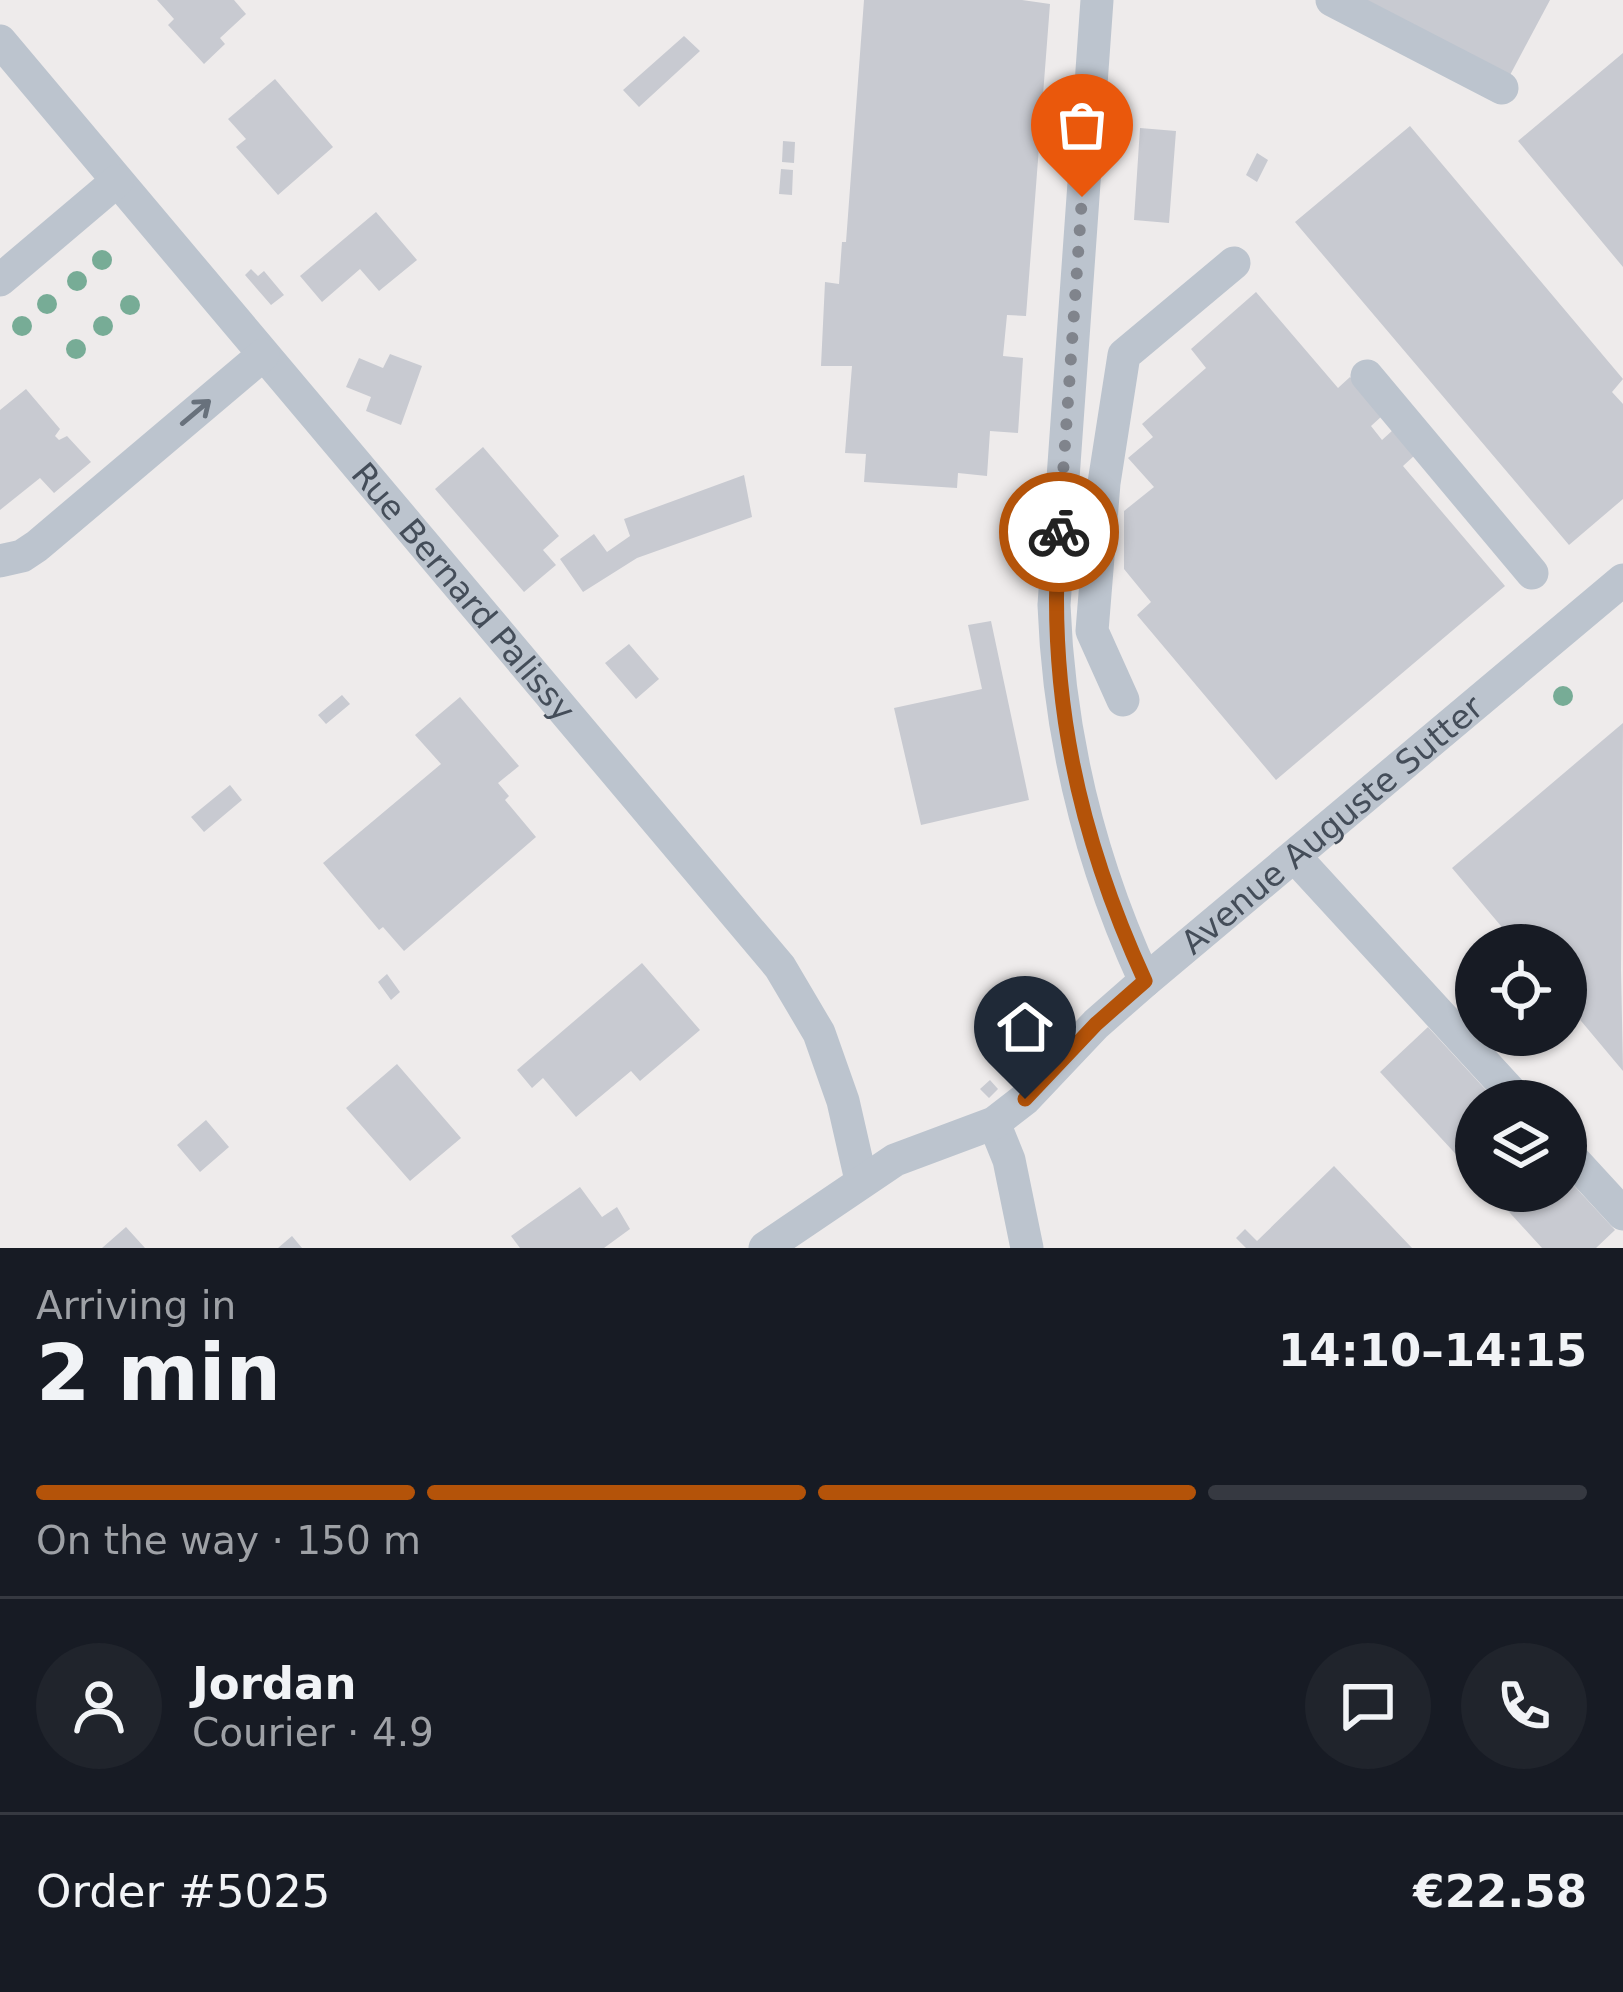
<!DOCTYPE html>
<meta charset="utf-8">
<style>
:root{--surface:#171b24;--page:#20242c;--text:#f1f3f6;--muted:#9ea1a6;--line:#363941;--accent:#b45309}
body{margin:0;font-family:"DejaVu Sans",sans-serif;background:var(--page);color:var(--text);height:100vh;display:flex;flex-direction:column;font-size:45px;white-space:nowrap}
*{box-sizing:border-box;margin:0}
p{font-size:39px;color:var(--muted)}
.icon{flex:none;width:66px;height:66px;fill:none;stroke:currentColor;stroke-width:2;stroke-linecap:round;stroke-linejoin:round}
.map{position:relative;height:1248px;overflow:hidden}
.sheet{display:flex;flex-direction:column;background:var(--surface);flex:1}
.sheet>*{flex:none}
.buttons{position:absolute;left:1455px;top:924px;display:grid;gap:24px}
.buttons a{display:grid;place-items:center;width:132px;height:132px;border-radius:50%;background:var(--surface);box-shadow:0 3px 9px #0004;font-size:60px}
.pin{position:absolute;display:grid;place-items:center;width:102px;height:102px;color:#fff;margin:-123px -51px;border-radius:50% 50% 50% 0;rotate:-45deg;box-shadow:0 0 12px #0007}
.pin .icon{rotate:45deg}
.courier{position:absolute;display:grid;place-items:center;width:120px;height:120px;margin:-60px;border:9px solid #b45309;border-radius:50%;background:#fff;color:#222;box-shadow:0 3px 15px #0007}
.summary em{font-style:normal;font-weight:600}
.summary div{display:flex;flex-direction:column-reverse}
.summary{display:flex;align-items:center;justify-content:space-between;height:204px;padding:0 36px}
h1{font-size:78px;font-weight:600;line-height:90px}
.bar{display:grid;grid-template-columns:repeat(4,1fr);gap:18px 12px;align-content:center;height:144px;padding:0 36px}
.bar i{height:15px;border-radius:9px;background:var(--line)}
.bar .on{background:var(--accent)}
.bar p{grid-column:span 4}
.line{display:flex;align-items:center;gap:30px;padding:0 36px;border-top:3px solid var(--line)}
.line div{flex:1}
.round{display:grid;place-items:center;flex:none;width:126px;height:126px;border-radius:63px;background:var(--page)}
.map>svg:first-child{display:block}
.building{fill:#c8cad1}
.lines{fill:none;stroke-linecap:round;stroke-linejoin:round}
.minor{stroke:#bcc4ce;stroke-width:33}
.tree{fill:#77ac96}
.oneway{stroke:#68717c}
.done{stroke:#80848c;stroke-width:12;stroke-dasharray:0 21.6}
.route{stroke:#b45309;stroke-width:15}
.labels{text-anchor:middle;stroke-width:9;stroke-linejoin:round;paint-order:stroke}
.street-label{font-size:33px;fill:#444d59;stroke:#fff}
</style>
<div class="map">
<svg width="1623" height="1248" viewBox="0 0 1623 1248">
<rect width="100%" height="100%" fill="#eeebeb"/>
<path class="building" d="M157 0H234L246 14 220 38 225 44 204 64 168 25 174 19Z
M864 0H1022L1050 4 1026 316 1007 315 1003 356 1023 358 1018 433 990 431 987 476 958 473 957 488 864 482 866 454 845 453 852 366H821L825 282 839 284 842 242H846Z
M1362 0H1550L1509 77Z
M684 36 700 51 639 107 623 90Z
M1623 53V267L1518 141Z
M275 79 333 147 278 195 236 147 246 139 228 119Z
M1410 126 1623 379 1612 392 1623 404V499L1569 545 1295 222Z
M1140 128 1176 131 1169 223 1134 220Z
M783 141 795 142 794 163 782 162Z
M1257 153 1268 160 1257 182 1246 175Z
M781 169 793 170 792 195 779 194Z
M376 212 417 260 379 291 360 269 322 302 300 276Z
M251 269 258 276 264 271 284 295 271 305 245 275Z
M1256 292 1338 388 1350 377 1382 416 1371 426 1382 440 1393 430 1415 455 1403 466 1505 586 1276 780 1137 615 1151 602 1124 569V511L1154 487 1128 458 1153 437 1142 424 1206 368 1191 349Z
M390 354 422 366 401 425 366 411 371 397 346 387 359 358 383 368Z
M26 389 60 429 55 436 59 440 67 436 91 462 54 493 40 478 0 510V410Z
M483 447 559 536 543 550 556 565 524 592 435 489Z
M744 475 752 517 637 558 583 592 560 559 594 534 607 552 630 536 624 519Z
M991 621 1029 800 921 825 894 708 982 689 968 625Z
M629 644 659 679 636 699 605 663Z
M342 695 350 704 326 724 318 715Z
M460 697 519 766 498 783 509 796 505 800 536 837 404 951 383 927 379 930 323 863 441 764 415 735Z
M1623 723 1621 970 1623 1071 1566 1003V945H1517L1452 868Z
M230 785 242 800 204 832 191 817Z
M642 963 700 1030 640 1081 631 1071 576 1117 543 1078 532 1088 517 1070Z
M387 974 400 992 391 1000 378 982Z
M1428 1027 1496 1101H1476V1176L1380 1072Z
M397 1064 461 1138 410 1181 346 1108Z
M990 1080 998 1089 989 1098 980 1089Z
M206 1120 229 1147 200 1172 177 1145Z
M1334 1166 1412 1248H1246L1236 1238 1245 1229 1257 1241Z
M1566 1177 1615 1230 1596 1248H1542L1490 1191H1566Z
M580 1187 602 1217 617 1207 630 1229 604 1248H520L511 1236Z
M126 1227 145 1248H102Z
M292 1236 302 1248H278Z"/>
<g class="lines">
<g class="minor">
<path d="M1097 0 1054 605C1059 736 1090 862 1145 981"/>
<path d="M1332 0 1502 88"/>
<path id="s1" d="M0 41 780 967 819 1033 843 1101 861 1180"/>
<path d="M0 280 117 181"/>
<path d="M1367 376 1532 573"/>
<path d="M0 561 22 556 37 546 263 355"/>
<path d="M1123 700 1092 631 1104 483 1124 355 1234 263"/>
<path d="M1295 857 1519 1101"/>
<path d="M994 1123 1009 1160 1027 1248"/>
<path d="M1566 1152 1623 1214"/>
<path id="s2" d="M765 1248 895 1160 994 1123 1025 1099 1096 1024 1145 981 1623 580"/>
</g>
</g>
<g class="tree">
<circle cx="102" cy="260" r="10"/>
<circle cx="77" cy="281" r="10"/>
<circle cx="47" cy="304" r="10"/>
<circle cx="130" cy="305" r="10"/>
<circle cx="22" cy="326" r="10"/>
<circle cx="103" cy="326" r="10"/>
<circle cx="76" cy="349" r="10"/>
<circle cx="1563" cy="696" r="10"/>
</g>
<defs><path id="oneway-shaft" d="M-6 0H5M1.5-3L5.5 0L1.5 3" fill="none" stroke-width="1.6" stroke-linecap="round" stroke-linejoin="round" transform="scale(3)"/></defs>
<use class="oneway" href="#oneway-shaft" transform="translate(196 412) rotate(-40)"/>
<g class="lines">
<path class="done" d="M1059 532 1082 197"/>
<path class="route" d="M1025 1099 1096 1024 1145 981C1078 835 1047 693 1059 532"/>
</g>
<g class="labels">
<g class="street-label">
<text dy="12" stroke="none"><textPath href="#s1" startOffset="720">Rue Bernard Palissy</textPath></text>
<text dy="12" stroke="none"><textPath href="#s2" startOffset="714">Avenue Auguste Sutter</textPath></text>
</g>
</g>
</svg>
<div class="buttons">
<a><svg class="icon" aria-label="locate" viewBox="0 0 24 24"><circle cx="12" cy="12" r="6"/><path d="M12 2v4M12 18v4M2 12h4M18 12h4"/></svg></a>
<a><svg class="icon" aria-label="layers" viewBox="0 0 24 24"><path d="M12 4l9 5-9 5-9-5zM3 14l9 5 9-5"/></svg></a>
</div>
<div class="pin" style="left:1082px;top:197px;background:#ea580c"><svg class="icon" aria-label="bag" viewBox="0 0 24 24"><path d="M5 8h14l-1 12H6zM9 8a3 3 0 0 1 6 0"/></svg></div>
<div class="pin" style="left:1025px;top:1099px;background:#1f2937"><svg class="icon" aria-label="home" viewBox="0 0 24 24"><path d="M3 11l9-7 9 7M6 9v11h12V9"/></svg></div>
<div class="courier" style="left:1059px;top:532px"><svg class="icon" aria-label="bike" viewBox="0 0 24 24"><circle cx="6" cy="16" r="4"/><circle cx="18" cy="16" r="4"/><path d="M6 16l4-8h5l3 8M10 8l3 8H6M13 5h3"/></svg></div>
</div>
<section class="sheet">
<div class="summary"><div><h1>2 min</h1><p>Arriving in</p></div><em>14:10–14:15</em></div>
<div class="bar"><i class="on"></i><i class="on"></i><i class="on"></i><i></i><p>On the way · 150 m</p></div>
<div class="line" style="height:216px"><a class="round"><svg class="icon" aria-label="person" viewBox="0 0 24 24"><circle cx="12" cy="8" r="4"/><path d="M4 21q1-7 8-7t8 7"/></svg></a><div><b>Jordan</b><p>Courier · 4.9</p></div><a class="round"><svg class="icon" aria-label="chat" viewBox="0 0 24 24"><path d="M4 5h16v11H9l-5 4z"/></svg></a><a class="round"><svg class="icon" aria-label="phone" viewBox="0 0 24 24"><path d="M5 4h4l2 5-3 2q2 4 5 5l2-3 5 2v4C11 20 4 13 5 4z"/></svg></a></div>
<div class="line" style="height:156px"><div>Order #5025</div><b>€22.58</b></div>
</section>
